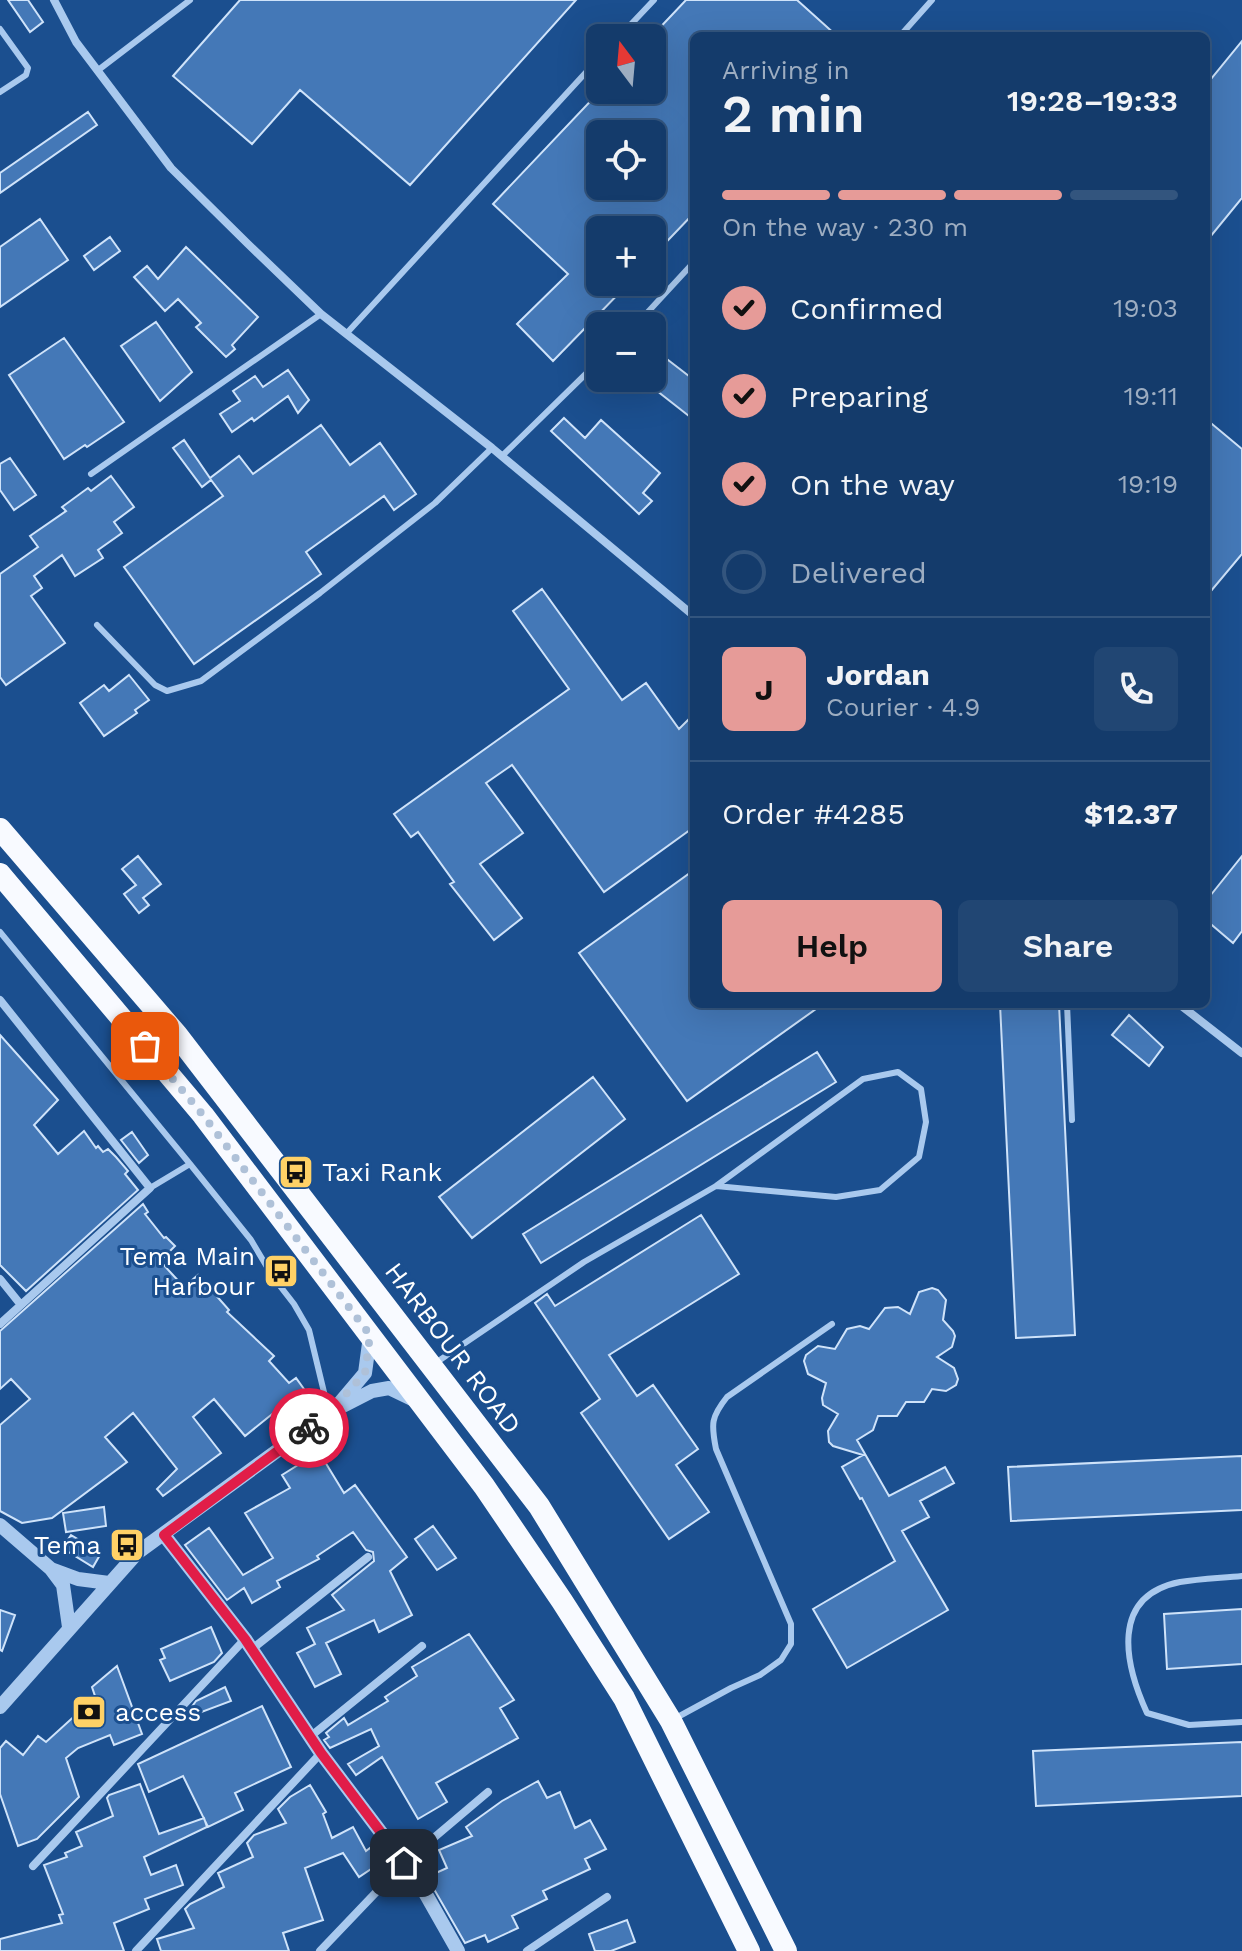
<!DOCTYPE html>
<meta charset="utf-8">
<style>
:root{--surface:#143b6b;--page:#214673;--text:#f1f3f6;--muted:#9dadc1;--line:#33557e;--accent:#e69b98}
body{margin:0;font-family:"Work Sans",sans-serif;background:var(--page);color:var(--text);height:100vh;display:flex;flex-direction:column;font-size:30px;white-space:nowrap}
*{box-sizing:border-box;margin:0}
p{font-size:26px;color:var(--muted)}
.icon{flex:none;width:44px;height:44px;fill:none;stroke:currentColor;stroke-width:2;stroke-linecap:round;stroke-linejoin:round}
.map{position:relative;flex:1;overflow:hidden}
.side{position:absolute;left:690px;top:32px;width:520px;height:976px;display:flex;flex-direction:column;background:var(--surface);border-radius:12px;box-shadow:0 8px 32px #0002,0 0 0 2px var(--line)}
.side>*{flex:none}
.needle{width:52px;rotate:344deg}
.tools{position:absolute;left:586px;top:24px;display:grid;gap:16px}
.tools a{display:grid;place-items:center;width:80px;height:80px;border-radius:12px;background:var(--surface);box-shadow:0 8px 32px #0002,0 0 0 2px var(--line);font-size:40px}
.pin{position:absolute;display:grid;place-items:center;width:68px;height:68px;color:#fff;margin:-34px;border-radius:16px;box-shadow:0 4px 12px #0006}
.courier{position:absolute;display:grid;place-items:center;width:80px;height:80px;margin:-40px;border:6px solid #e11d48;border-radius:50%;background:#fff;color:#222;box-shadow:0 2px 10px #0007}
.overview em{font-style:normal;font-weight:600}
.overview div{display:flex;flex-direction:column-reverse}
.overview{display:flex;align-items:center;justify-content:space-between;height:136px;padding:0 32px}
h1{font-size:52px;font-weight:600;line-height:60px}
.bar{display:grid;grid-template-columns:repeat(4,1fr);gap:12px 8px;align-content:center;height:96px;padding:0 32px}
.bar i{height:10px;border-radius:6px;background:var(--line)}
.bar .current{background:var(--accent)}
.bar p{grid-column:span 4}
.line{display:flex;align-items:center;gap:20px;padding:0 32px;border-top:2px solid var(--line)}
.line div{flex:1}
.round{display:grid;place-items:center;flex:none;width:84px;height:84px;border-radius:12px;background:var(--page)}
ol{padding:0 32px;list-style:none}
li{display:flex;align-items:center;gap:24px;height:88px}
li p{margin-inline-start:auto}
li .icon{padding:8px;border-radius:50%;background:var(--accent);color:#111;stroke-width:4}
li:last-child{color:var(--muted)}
li i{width:44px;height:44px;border:4px solid var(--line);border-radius:50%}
.button{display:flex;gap:16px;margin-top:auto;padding:16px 32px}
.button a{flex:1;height:92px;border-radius:12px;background:var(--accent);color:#111;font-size:32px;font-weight:600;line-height:92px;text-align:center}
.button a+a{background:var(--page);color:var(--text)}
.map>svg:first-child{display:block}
.building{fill:#4478b7;stroke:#cfe3fa;stroke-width:2;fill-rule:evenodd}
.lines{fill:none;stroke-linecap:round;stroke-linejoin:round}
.service{stroke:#a9c9ee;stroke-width:6}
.minor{stroke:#a9c9ee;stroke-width:8}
.tertiary{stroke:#a9c9ee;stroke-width:14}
.trunk{stroke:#f8faff;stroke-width:22}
.done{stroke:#afc1d8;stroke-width:8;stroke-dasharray:0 14.4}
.route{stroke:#e11d48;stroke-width:10}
.labels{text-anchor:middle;stroke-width:6;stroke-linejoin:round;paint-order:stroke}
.poi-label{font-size:26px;fill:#fff;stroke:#1b4f8f;text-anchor:start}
.street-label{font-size:26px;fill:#fff;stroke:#1b4f8f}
</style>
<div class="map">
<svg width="1242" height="1951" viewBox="0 0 1242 1951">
<rect width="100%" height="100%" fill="#1b4f8f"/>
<path class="building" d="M8 0H28L43 22 30 32Z
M240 0H576L410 185 300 90 252 144 173 76Z
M686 0H797L837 36H694V213L652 257V230H600V282H630L553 361 517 324 568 274 493 204 601 90H652V36ZM600 134H652V186H600Z
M1242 41V198L1206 242V85Z
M88 112 97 125 0 193V173Z
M40 219 68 260 0 307V247Z
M110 237 120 251 94 270 84 256Z
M186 247 258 317 232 345 235 349 226 357 196 327 201 323 178 299 165 311 134 277 147 266 158 279Z
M156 322 192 372 160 401 121 346Z
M64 338 124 422 87 447 85 445 64 459 9 375Z
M659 353 694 380V420L652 387V362Z
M288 370 309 400 298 413 288 396 254 421 252 418 232 432 220 414 240 401 233 391 255 376 263 387Z
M564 418 585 438 601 420 660 473 643 493 652 501 639 514 551 431Z
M1206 419 1242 449V554L1206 597Z
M321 425 350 465 380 443 416 494 394 510 384 496 306 552 321 574 194 664 124 567 223 496 211 480 202 487 173 448 184 440 210 478 239 456 253 474Z
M10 458 36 495 14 510 0 490V464Z
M111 476 134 507 114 522 122 533 98 550 103 558 75 576 62 555 34 576 42 588 31 596 65 643 6 685 0 677V574L38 547 30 536 66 511 62 507 88 488 91 491Z
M542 589 622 700 646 683 679 729 694 714V827L604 892 512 765 486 783 523 833 480 864 522 918 494 940 450 884 454 882 418 832 411 837 394 814 569 689 513 611Z
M129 675 149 700 135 710 137 713 104 736 80 703 104 685 109 691Z
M138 856 161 884 143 898 149 905 139 913 124 894 136 885 122 869Z
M1242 856V931L1233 943 1206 920V901Z
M694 870V1004H823L687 1101 579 953Z
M1000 1004H1059L1075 1335 1016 1338Z
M1129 1015 1163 1047 1149 1066 1112 1035Z
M0 1035 58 1100 34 1125 58 1154 84 1131 96 1148 98 1146 103 1152 108 1149 116 1157 128 1171 125 1174 138 1190 26 1291 0 1265Z
M817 1052 836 1082 541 1263 523 1234Z
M593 1077 625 1119 472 1238 439 1197Z
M132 1132 148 1155 139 1163 121 1140Z
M143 1204 148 1212 145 1214 164 1238 166 1237 175 1246 160 1261 184 1287 198 1275 229 1310 227 1312 274 1356 269 1361 289 1383 296 1378 309 1396 286 1414 281 1407 245 1436 214 1399 193 1417 221 1453 163 1496 157 1489 177 1469 133 1413 105 1437 127 1462 52 1518 22 1523 0 1511V1425L30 1399 11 1379 0 1389V1331Z
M701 1215 739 1274 609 1355 637 1396 653 1385 698 1449 676 1465 709 1512 669 1539 581 1413 600 1399 535 1303 547 1294 555 1306Z
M932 1288 938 1290 946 1300 943 1320 953 1331 955 1336 952 1347 937 1357 954 1368 958 1379 956 1385 946 1391 932 1389 924 1402H906L897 1416H878L873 1430 857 1440 889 1496 945 1467 954 1483 920 1501 929 1517 902 1531 948 1610 847 1668 813 1609 895 1561 862 1498 860 1499 842 1467 863 1455 833 1446 829 1442 828 1431 838 1414 823 1405 822 1398 826 1383 808 1374 804 1361 806 1355 818 1346 835 1349 847 1329 860 1326 869 1329 885 1308 898 1307 910 1314 919 1292Z
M319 1452 344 1493 355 1485 407 1557 390 1571 412 1615 379 1632 374 1620 326 1643 341 1674 315 1687 297 1653 315 1644 307 1628 344 1610 332 1595 374 1561 373 1552 366 1550 353 1532 317 1556 319 1559 277 1581 280 1587 252 1603 244 1588 227 1600 185 1545 209 1528 243 1575 273 1558 245 1513 290 1488 282 1475Z
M1242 1456V1510L1011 1521 1008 1467Z
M104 1507 106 1526 66 1532 63 1513Z
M433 1526 456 1558 437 1570 415 1539Z
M71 1535 101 1553 93 1567 62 1548Z
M1242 1609V1664L1167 1669 1164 1614Z
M0 1610 15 1615 2 1651 0 1650Z
M211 1627 222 1653 214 1662 170 1681 160 1660 165 1658 161 1649Z
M469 1634 514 1700 500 1708 518 1738 436 1783 447 1802 418 1819 382 1757 356 1775 348 1764 379 1746 371 1729 330 1748 324 1740 329 1737 326 1733 344 1718 348 1725 388 1701 385 1697 417 1676 412 1667Z
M117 1666 142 1734 114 1745 110 1735 78 1748 66 1758 79 1797 37 1839 18 1846 0 1794V1748L6 1741 23 1755 38 1736 46 1742 79 1712 77 1706 96 1699 92 1687Z
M225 1687 231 1701 183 1719 196 1701Z
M262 1706 291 1767 235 1793 243 1810 208 1827 183 1776 149 1792 138 1764Z
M1242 1742V1796L1036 1806 1033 1751Z
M538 1781 547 1798 560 1792 575 1828 590 1820 606 1849 585 1859 590 1869 543 1891 547 1899 512 1916 518 1928 488 1942 485 1935 465 1943 427 1877 447 1868 439 1850 472 1836 466 1827 502 1801Z
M140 1784 159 1834 204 1818 207 1827 144 1857 151 1875 176 1865 183 1885 145 1899 149 1909 114 1923 124 1951H0V1939L62 1923 59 1915 63 1914 44 1865 67 1857 65 1853 82 1846 76 1832 113 1816 107 1798 109 1795Z
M310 1785 326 1812 323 1814 332 1838 353 1827 366 1851 370 1848 380 1863 359 1877 343 1853 305 1868 323 1920 283 1933 289 1951H161L157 1939 194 1928 185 1909 190 1904 224 1887 218 1873 253 1857 247 1843 254 1835 286 1823 278 1809 290 1797Z
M627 1920 635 1942 611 1951H595L589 1934Z"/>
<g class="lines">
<path class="service" d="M0 29 28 68 26 75 0 92
M900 36 932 0
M618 38 654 0
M97 71 190 0
M635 326 694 262
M346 334 600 57
M502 456 600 360
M91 474 321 314
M688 611 694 605
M97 625 155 685 167 691 201 681 320 593 435 503 492 448
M0 932 190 1164
M1067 1004 1072 1120
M150 1188 190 1164 251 1240 273 1277 294 1304 309 1330 329 1413
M434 1364 584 1262 716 1186 863 1079 898 1072 921 1089 926 1122 919 1157 880 1190 836 1197 716 1186
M1242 1576C1222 1578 1200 1579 1180 1582 1109 1596 1125 1665 1147 1713L1189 1725 1242 1722
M674 1719 731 1688 760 1675 781 1660 791 1644V1624L716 1449C711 1424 711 1417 727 1397L832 1324"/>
<path class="minor" d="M54 0 76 42 171 168 248 244 321 314 492 448 694 616
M0 1000 150 1188 0 1324
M1179 1004 1242 1053
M0 1279 21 1305
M252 1649 368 1557
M311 1736 422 1646
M33 1866 245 1639
M136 1951 321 1753
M320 1951 404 1863 488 1792
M527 1951 607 1897"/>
<path class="tertiary" d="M338 1405 365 1373 370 1336
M0 1525 51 1569 63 1585 69 1627
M164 1535 245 1639 321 1753 404 1863 424 1891 458 1951
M51 1569 78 1579 109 1583
M0 1707 137 1553 329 1413 372 1391 389 1388 416 1401"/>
<path class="trunk" d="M0 829 177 1035 539 1506 671 1721 786 1951
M0 874 203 1115 484 1486 562 1601 624 1698 749 1951"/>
</g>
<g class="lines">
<path class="done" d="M145 1046 203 1115 370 1335 365 1373 329 1413 309 1428"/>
<path class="route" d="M309 1428 164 1535 245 1639 321 1753 404 1863"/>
</g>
<defs>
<g id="bus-square" transform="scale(1.8)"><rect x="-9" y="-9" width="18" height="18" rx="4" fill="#ffd166" stroke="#1b4f8f"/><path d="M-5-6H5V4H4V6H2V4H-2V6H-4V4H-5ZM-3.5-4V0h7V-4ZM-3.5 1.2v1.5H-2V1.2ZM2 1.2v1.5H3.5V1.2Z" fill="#111"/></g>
<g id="bank-square" transform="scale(1.8)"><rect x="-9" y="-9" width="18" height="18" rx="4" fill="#ffd166" stroke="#1b4f8f"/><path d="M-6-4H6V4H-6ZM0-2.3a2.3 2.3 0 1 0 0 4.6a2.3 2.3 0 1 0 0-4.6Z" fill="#111"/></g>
</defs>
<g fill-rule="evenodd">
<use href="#bus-square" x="296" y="1172"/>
<use href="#bus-square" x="281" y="1271"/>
<use href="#bus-square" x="127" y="1545"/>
<use href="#bank-square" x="89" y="1712"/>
</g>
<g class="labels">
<g class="poi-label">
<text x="322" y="1181">Taxi Rank</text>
<text x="255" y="1265" text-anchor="end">Tema Main<tspan x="255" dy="30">Harbour</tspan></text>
<text x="101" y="1554" text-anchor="end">Tema</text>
<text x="115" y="1721">access</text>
</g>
<g class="street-label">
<text transform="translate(453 1348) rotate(53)" y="9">HARBOUR ROAD</text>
</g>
</g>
</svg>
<div class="tools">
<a><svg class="needle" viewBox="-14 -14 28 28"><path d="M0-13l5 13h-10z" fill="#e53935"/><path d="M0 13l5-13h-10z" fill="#9dadc1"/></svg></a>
<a><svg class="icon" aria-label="locate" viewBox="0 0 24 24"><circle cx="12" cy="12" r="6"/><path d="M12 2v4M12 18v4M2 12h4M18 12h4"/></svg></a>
<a>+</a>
<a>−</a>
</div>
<div class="pin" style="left:145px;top:1046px;background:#ea580c"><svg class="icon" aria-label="bag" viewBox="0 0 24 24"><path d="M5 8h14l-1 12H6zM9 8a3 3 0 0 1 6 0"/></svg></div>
<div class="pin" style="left:404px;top:1863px;background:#1f2937"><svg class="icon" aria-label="home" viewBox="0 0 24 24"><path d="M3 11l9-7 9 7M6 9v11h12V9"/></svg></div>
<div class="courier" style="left:309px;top:1428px"><svg class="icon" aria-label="bike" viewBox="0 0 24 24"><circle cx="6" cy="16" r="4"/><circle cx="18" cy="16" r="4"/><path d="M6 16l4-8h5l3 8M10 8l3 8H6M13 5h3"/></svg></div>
<section class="side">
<div class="overview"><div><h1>2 min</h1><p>Arriving in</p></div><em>19:28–19:33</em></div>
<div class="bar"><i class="current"></i><i class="current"></i><i class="current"></i><i></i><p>On the way · 230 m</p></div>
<ol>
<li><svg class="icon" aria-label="check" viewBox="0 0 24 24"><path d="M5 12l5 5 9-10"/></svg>Confirmed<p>19:03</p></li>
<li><svg class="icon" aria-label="check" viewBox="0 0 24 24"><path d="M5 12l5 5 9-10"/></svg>Preparing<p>19:11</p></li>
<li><svg class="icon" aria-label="check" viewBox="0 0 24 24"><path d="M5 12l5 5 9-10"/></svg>On the way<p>19:19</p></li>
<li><i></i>Delivered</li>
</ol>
<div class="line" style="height:144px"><b class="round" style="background:var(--accent);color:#111">J</b><div><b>Jordan</b><p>Courier · 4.9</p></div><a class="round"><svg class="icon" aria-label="phone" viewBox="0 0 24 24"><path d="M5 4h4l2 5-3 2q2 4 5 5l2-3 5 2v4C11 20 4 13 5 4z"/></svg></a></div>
<div class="line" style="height:104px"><div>Order #4285</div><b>$12.37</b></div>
<div class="button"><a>Help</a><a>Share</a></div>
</section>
</div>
